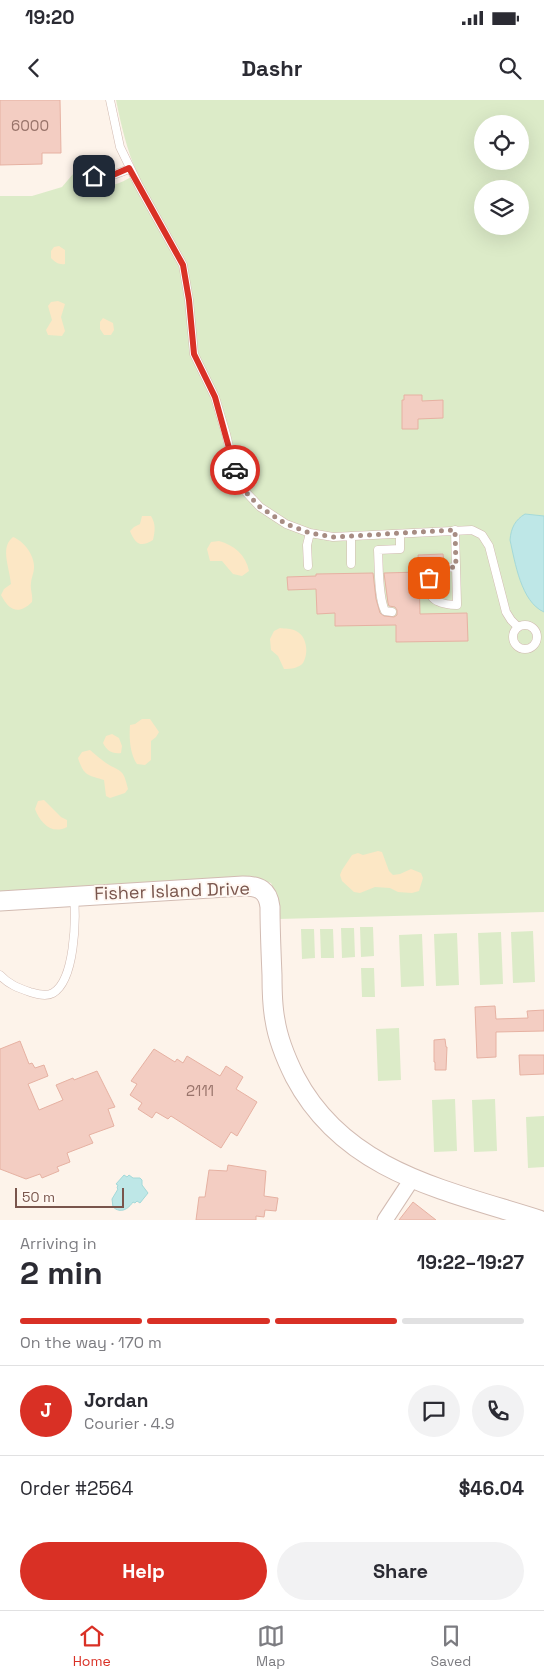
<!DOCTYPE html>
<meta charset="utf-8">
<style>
:root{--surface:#fff;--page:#f2f2f3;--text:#2b2b33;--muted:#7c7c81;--line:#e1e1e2;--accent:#d93025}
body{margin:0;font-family:"Space Grotesk",sans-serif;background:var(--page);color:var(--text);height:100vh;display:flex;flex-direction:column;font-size:19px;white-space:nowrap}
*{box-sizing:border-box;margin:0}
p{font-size:16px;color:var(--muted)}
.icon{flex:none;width:28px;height:28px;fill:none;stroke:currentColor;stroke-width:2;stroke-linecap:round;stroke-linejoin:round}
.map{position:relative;height:1120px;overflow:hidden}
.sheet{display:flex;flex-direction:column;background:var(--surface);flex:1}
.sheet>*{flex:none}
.tools{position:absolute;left:474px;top:15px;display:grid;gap:10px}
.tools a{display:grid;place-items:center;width:55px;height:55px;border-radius:50%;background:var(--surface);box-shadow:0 5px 20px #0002;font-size:25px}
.scale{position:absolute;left:15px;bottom:12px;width:109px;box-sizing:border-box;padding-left:5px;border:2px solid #79554c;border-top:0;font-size:14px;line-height:18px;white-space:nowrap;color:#79554c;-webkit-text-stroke:4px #fff7f1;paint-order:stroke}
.pin{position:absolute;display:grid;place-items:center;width:42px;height:42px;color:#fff;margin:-21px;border-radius:10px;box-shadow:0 2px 8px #0006}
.courier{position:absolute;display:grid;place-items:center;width:50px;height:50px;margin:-25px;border:4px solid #d93025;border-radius:50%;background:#fff;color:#222;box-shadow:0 1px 6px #0007}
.head em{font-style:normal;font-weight:700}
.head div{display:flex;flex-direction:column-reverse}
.head{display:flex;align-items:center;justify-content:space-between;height:85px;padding:0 20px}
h1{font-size:32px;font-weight:700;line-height:38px}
.bar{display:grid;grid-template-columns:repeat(4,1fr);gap:8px 5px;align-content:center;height:60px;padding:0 20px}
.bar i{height:6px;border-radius:4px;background:var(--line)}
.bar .active{background:var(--accent)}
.bar p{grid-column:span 4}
.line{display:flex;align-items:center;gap:12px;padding:0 20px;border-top:1px solid var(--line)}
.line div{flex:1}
.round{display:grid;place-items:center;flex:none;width:52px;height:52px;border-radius:26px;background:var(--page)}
.cta{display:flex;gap:10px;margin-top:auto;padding:10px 20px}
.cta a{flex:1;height:58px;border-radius:30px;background:var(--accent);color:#fff;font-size:20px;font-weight:700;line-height:58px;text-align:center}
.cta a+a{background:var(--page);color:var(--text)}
.status{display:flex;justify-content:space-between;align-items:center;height:35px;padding:0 25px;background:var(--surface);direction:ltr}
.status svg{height:14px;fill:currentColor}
header{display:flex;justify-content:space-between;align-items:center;height:65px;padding:0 20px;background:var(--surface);font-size:22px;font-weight:700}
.menu{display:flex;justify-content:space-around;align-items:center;height:70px;border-top:1px solid var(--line);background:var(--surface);font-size:14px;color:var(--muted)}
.menu a{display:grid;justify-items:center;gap:2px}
.menu .active{color:var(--accent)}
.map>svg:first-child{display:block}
.green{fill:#dcebc8;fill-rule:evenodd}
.sand{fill:#fce7c5}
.water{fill:#bee7e7;stroke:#a4d9d9}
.building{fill:#f3cdc2;stroke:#e6b1a2}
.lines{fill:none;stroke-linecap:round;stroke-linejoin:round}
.service-casing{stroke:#d2bbb2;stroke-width:9}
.minor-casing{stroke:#d2bbb2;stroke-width:17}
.tertiary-casing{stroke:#d2bbb2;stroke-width:21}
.service{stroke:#fff;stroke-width:8}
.minor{stroke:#fff;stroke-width:15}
.tertiary{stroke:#fff;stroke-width:19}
.done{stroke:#a78c83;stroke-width:5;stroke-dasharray:0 9}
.route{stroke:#d93025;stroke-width:6}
.labels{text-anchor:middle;stroke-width:4;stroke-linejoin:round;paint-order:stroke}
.number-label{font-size:15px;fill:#98736a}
.street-label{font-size:18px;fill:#79554c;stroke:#fff7f1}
</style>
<div class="status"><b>19:20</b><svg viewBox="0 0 49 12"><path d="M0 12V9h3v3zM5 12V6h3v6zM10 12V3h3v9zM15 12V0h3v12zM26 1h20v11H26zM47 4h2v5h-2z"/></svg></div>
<header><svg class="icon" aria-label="back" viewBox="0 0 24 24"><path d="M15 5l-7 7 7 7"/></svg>Dashr<svg class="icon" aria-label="search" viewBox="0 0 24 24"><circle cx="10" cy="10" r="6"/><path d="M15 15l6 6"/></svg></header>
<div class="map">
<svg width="544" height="1120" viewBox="0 0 544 1120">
<rect width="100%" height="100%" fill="#fdf3ea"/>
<path class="green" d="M116 0H544V812L278 819 275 792 271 783 259 779 0 795V96H32L62 87 73 74 86 77 97 88C113 86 125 82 137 73 127 50 121 25 116 0ZM482 24H520V61H482ZM482 89H520V126H482Z
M360 827H373L374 856 361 857Z
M341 828H354L355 857 342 858Z
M301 829H314L315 858 302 859Z
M320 829H333L334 858H321Z
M533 831 535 882 513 883 511 832Z
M501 832 503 884 480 885 478 833Z
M457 833 459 885 436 886 434 834Z
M422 834 424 886 401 887 399 835Z
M361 868H374L375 897H362Z
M399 928 401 980 378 981 376 929Z
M455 999 457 1051 434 1052 432 1000Z
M495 999 497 1051 474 1052 472 1000Z
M544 1016V1067L528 1068 526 1017Z"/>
<path class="sand" d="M59 146 65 150V164C59 165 55 162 51 158V151L54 147Z
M58 201 65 204 61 217 65 231 62 236 48 235 46 230 52 220 48 206 51 202Z
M103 218 113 223 114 230 111 235H104L100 229V222Z
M142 416H151C156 424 155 431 153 440 141 448 135 444 130 431L134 427 140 424Z
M13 437C24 441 35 456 34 468 34 473 31 478 31 483 30 490 33 494 32 502 19 515 9 511 1 495L4 489 11 484C9 465 0 448 13 437Z
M219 441C234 445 246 455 249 471L242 476 233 474 222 461H210L207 449 211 442Z
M280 528C285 529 291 528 296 531 307 536 309 553 303 563 299 568 291 569 284 569L278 556 271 550 270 539 274 531Z
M142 619H150L159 632 156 637 151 641V660L145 665 137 664C130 654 129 638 130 625L135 624Z
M112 634 119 638 122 646 121 653C112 654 107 651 103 643L106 636Z
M90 650C95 654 100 659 106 663 122 673 123 668 128 689L125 693 110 698 106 696 104 680C89 675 84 677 78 658L82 652Z
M44 700 61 717 67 720V727C52 735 40 723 35 709L38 701Z
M378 751 382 752 389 771 393 775 400 774 411 769 421 773 423 778 419 791 412 793 398 792 390 788 375 787 360 793 354 792 342 781 340 775 342 770 352 755 358 753 363 755Z"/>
<path class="water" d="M525 414 544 416V512C521 502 515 462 510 440 511 428 515 420 525 414Z
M124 1075 127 1077 129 1075 133 1078H140L142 1080V1085L148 1093 140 1103 137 1101 135 1103 133 1102C128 1109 121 1114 113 1107L112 1099 118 1089 117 1088 118 1085 116 1084Z"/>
<path class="building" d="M0 0H60L61 53H42V64L0 65Z
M404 295H422V301L443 300V318L418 319V329H402V300H404Z
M443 454 444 462 434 466H419L418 455Z
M419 472 420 514 467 513 468 541 396 542V525L335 526V513L317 514 316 489 288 490 287 477 316 476V474L373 473 376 499 380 513 384 516 394 517 397 515V510L395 507 389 506 388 503 384 473Z
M495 906 496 919 528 918 527 911 544 910V931L496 932V957L477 958 475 907Z
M445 939 446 947H447L446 970H435V962H434V940Z
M20 941 29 964 32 963 35 968 44 965 48 976 28 984 39 1010 63 1000 56 985 73 978 74 980 97 971 115 1007 108 1009 114 1026 89 1035 93 1043 67 1053 70 1062 57 1067 59 1071 42 1078 40 1074 26 1079 0 1069V949Z
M154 949 175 962 177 959 183 963 187 956 220 976 226 966 243 977 236 989 257 1002 237 1036 231 1032 221 1048 171 1016 168 1019 156 1012 152 1018 138 1009 142 1003 130 995 137 984 131 981Z
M519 955H544V974L520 975Z
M228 1065 266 1071 264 1096 278 1098 276 1111 265 1110 264 1117 256 1116V1120H196L199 1097H205L209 1070 227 1071Z
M413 1102 436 1120H399Z"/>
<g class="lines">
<g class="service-casing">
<path id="service" d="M110 0 120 47 139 86 183 165 189 200 194 254 215 297 226 334 234 368 243 389 260 407 286 424 310 433 333 437 472 430 482 435 489 446 506 512 511 520 518 527
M78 67C104 81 103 79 129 69
M455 430 457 503V505C450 505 443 504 437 501 426 496 424 477 436 471 442 467 449 468 456 467
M351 436V464
M308 466 307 445 310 433
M392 512 385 511C378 497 379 467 378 450L400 449V434
M513 537a12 12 0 1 1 24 0a12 12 0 1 1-24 0Z
M0 875C8 884 18 888 30 892 37 894 46 897 53 893 75 880 76 820 74 797"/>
</g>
<g class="minor-casing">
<path id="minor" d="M385 1120 412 1079"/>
</g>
<g class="tertiary-casing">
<path id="tertiary" d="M0 801 243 786C259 786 268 790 270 807 270 830 271 852 272 875 272 890 272 905 275 920 278 940 286 959 295 977 345 1072 445 1090 539 1120"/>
</g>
<use href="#service" class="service"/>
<use href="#minor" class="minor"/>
<use href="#tertiary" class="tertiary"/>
</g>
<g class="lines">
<path class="done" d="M235 370 243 389 260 407 286 424 310 433 333 437 455 430 456 467C445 468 435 468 429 478"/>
<path class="route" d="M94 76 106 78 129 68 183 165 189 200 194 254 215 297 235 370"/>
</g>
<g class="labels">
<g class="number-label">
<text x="30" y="31">6000</text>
<text x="200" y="996">2111</text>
</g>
<g class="street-label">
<text transform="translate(172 791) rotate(-2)" y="6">Fisher Island Drive</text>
</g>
</g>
</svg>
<div class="tools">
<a><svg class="icon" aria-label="locate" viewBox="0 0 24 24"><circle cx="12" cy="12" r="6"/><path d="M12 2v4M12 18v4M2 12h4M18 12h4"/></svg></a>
<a><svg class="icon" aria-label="layers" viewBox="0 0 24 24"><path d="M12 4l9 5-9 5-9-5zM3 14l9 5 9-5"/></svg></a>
</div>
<div class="scale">50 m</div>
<div class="pin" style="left:429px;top:478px;background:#ea580c"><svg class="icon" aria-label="bag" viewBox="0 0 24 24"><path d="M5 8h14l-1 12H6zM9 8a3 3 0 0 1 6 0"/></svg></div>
<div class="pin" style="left:94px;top:76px;background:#1f2937"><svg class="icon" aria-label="home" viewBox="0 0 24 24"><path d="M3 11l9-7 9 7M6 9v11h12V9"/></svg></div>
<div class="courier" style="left:235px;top:370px"><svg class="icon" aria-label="car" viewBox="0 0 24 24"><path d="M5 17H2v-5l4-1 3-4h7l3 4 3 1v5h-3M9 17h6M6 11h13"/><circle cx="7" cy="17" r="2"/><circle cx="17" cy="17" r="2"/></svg></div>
</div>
<section class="sheet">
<div class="head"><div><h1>2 min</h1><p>Arriving in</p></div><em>19:22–19:27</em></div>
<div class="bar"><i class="active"></i><i class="active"></i><i class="active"></i><i></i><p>On the way · 170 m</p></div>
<div class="line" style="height:90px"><b class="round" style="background:var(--accent);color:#fff">J</b><div><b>Jordan</b><p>Courier · 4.9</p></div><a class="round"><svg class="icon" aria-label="chat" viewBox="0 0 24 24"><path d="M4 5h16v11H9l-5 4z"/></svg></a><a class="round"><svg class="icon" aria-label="phone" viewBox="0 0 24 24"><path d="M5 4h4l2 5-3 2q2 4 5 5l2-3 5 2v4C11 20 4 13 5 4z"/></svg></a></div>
<div class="line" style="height:65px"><div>Order #2564</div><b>$46.04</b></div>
<div class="cta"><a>Help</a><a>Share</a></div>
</section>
<nav class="menu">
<a class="active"><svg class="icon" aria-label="home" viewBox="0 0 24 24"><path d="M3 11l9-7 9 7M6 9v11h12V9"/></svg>Home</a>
<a><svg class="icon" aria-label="map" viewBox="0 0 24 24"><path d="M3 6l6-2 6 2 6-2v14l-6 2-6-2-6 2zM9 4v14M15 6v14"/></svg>Map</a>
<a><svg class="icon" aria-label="saved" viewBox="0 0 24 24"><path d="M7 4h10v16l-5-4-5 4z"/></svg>Saved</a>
</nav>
